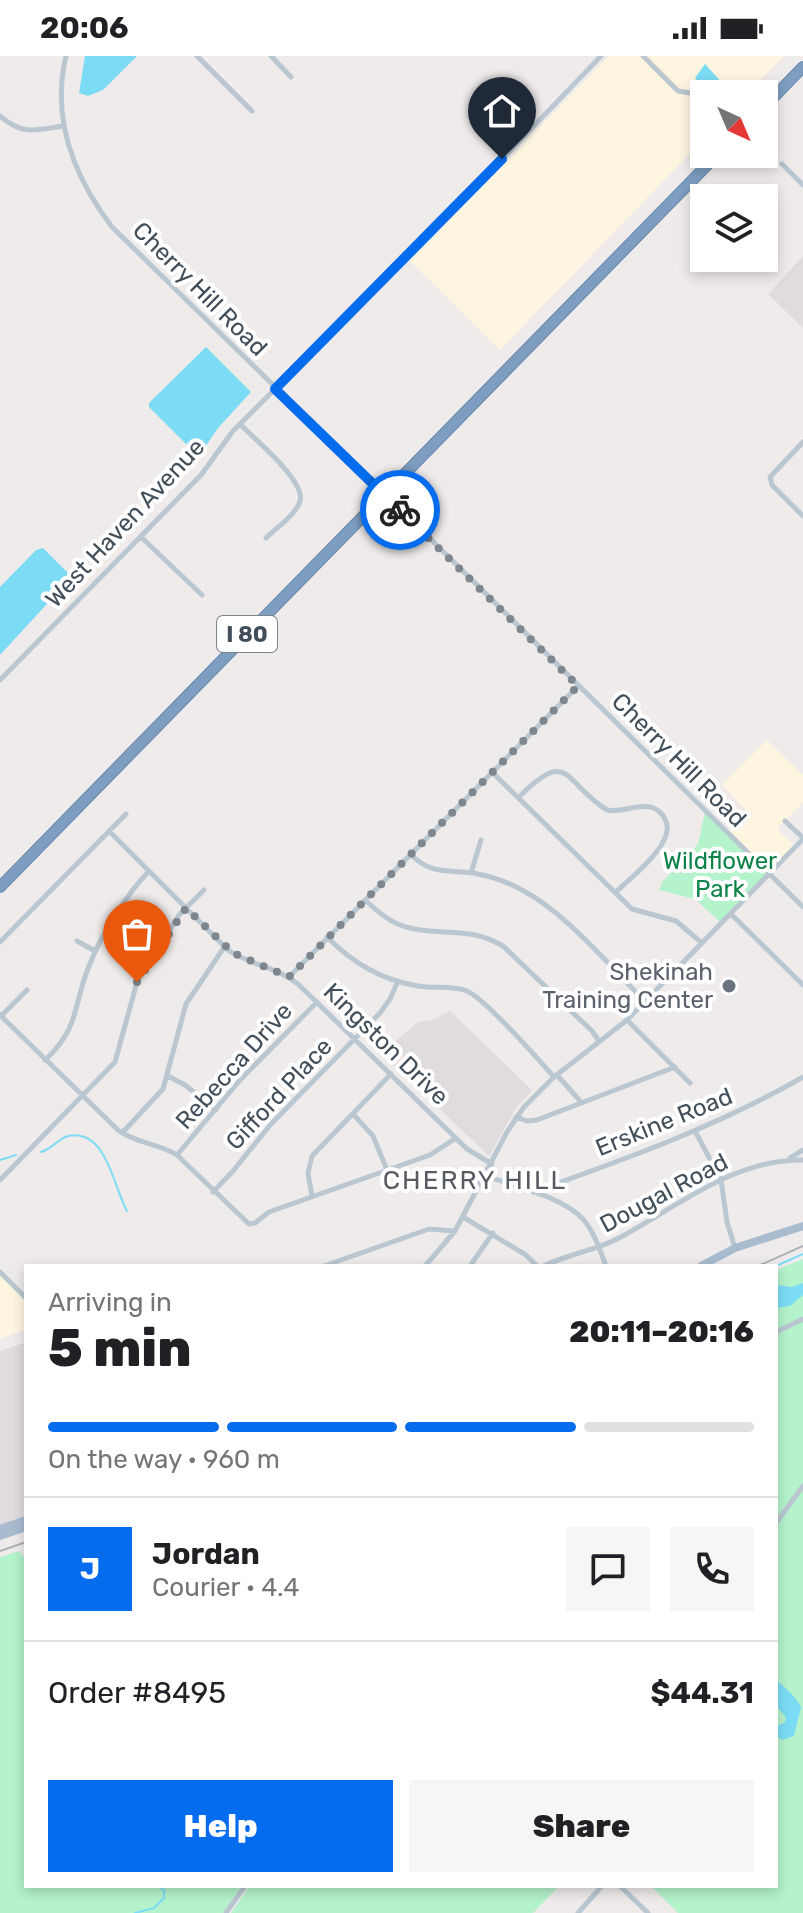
<!DOCTYPE html>
<meta charset="utf-8">
<style>
:root{--surface:#fff;--page:#f6f6f6;--text:#202124;--muted:#757577;--line:#e0e0e0;--accent:#066cee}
body{margin:0;font-family:Rubik,sans-serif;background:var(--page);color:var(--text);height:100vh;display:flex;flex-direction:column;font-size:30px;white-space:nowrap}
*{box-sizing:border-box;margin:0}
p{font-size:26px;color:var(--muted)}
.icon{flex:none;width:44px;height:44px;fill:none;stroke:currentColor;stroke-width:2;stroke-linecap:round;stroke-linejoin:round}
.map{position:relative;flex:1;overflow:hidden}
.sheet{position:absolute;left:24px;top:1208px;width:754px;height:624px;display:flex;flex-direction:column;background:var(--surface);border-radius:0px;box-shadow:0 4px 12px #0003}
.sheet>*{flex:none}
.needle{width:52px;rotate:136deg}
.fabs{position:absolute;left:690px;top:24px;display:grid;gap:16px}
.fabs a{display:grid;place-items:center;width:88px;height:88px;border-radius:0px;background:var(--surface);box-shadow:0 4px 12px #0003;font-size:40px}
.pin{position:absolute;display:grid;place-items:center;width:68px;height:68px;color:#fff;margin:-82px -34px;border-radius:50% 50% 50% 0;rotate:-45deg;box-shadow:0 0 8px #0007}
.pin .icon{rotate:45deg}
.courier{position:absolute;display:grid;place-items:center;width:80px;height:80px;margin:-40px;border:6px solid #066cee;border-radius:50%;background:#fff;color:#222;box-shadow:0 2px 10px #0007}
.summary em{font-style:normal;font-weight:800}
.summary div{display:flex;flex-direction:column-reverse}
.summary{display:flex;align-items:center;justify-content:space-between;height:136px;padding:0 24px}
h1{font-size:52px;font-weight:800;line-height:60px}
.bar{display:grid;grid-template-columns:repeat(4,1fr);gap:12px 8px;align-content:center;height:96px;padding:0 24px}
.bar i{height:10px;border-radius:6px;background:var(--line)}
.bar .selected{background:var(--accent)}
.bar p{grid-column:span 4}
.line{display:flex;align-items:center;gap:20px;padding:0 24px;border-top:2px solid var(--line)}
.line div{flex:1}
.round{display:grid;place-items:center;flex:none;width:84px;height:84px;border-radius:0px;background:var(--page)}
.primary-button{display:flex;gap:16px;margin-top:auto;padding:16px 24px}
.primary-button a{flex:1;height:92px;border-radius:0px;background:var(--accent);color:#fff;font-size:32px;font-weight:800;line-height:92px;text-align:center}
.primary-button a+a{background:var(--page);color:var(--text)}
.status{display:flex;justify-content:space-between;align-items:center;height:56px;padding:0 40px;background:var(--surface);direction:ltr}
.status svg{height:22px;fill:currentColor}
.map>svg:first-child{display:block}
.commercial{fill:#fef5e1}
.education{fill:#e0dcdd}
.green{fill:#b4f3cc}
.water{fill:#7cdcf5}
.lines{fill:none;stroke-linecap:round;stroke-linejoin:round}
.stream{stroke:#7cdcf5;stroke-width:2}
.highway-casing{stroke:#6989ad;stroke-width:12}
.minor{stroke:#bac7d0;stroke-width:5}
.major{stroke:#a8bbcf;stroke-width:8}
.highway{stroke:#7d9ec1;stroke-width:10}
.rail{stroke:#adb1b7;stroke-width:2}
.minor-bridge{stroke:#bac7d0;stroke-width:5}
.done{stroke:#7f868d;stroke-width:8;stroke-dasharray:0 14.4}
.route{stroke:#066cee;stroke-width:10}
.worship-dot{fill:#6b7280;stroke:#fff;stroke-width:3}
.labels{text-anchor:middle;stroke-width:8;stroke-linejoin:round;paint-order:stroke}
.shield{fill:#fff;stroke:#7b848c;stroke-width:2}
.shield-label{font-size:22px;font-weight:bold;fill:#424f5b}
.street-label{font-size:24px;fill:#424f5b;stroke:#fff}
.park-label{font-size:24px;fill:#0d8348;stroke:#fff}
.worship-label{font-size:24px;fill:#5b616d;stroke:#fff;text-anchor:end}
.neighbourhood-label{font-size:26px;letter-spacing:2px;fill:#585c62;stroke:#fff}
</style>
<div class="status"><b>20:06</b><svg viewBox="0 0 49 12"><path d="M0 12V9h3v3zM5 12V6h3v6zM10 12V3h3v9zM15 12V0h3v12zM26 1h20v11H26zM47 4h2v5h-2z"/></svg></div>
<div class="map">
<svg width="803" height="1857" viewBox="0 0 803 1857">
<rect width="100%" height="100%" fill="#efebeb"/>
<path class="commercial" d="M609 0H784L747 38H704V83L500 294 410 205Z
M767 684 803 719V746L777 773 795 791 769 816 728 776 748 756 722 729Z
M0 1219 26 1245V1273L0 1283Z"/>
<path class="education" d="M803 200V272L768 238Z
M450 955 532 1034 516 1052 489 1100 381 997 418 966 432 964Z
M26 1286V1461L0 1469V1295Z"/>
<path class="green" d="M705 756 768 818 721 867 695 843 659 834 662 826 698 788Z
M803 1203V1857H678L651 1830H776V1214Z
M19 1495 26 1503V1830H242L223 1857H0V1501Z
M250 1830H559L533 1857H231Z"/>
<path class="water" d="M85 0H137L103 34 88 40 79 37Z
M705 8 732 38H704V53L700 48 703 33 695 22Z
M206 291 251 336 218 372 201 397 196 398 149 351V347Z
M43 492 68 517 70 523 0 599V531L36 494Z
M803 1227V1239L790 1250 776 1252 777 1229 792 1231Z
M776 1624C783 1629 798 1643 801 1651L794 1680 783 1684 776 1680V1671L785 1666 786 1661 776 1650Z"/>
<g class="lines">
<path class="stream" d="M41 1096C52 1093 58 1083 68 1080 107 1072 114 1133 127 1155
M0 1104 16 1099
M776 1210 803 1198
M776 1222V1211
M135 1857 154 1852 164 1842V1834L158 1830"/>
<g class="highway-casing">
<path id="highway" d="M764 51 803 11
M0 831 718 98"/>
</g>
<path class="minor" d="M66 0C51 63 74 121 112 171L369 423
M197 0 252 55
M271 0 291 21
M643 0 678 35 690 37
M0 60C23 80 35 74 63 70
M782 108 803 129
M240 368C254 383 306 425 300 445 296 459 276 472 266 482
M803 386 770 421 772 429 803 460
M396 449 803 851
M141 481 202 539
M0 624 201 419 233 375 438 170 601 0
M493 717 632 853 676 865 702 887
M518 742C570 689 563 727 607 754 622 757 636 748 651 751 657 753 662 757 665 763 678 786 631 821 616 836
M785 765 803 782
M109 775 228 894C250 909 277 911 298 928L467 1093 492 1108
M410 798C433 820 445 813 473 817 489 820 506 825 520 833 567 857 607 908 645 945
M471 817 481 784
M365 844C377 855 389 866 406 871 441 881 467 869 503 890L592 975 599 985
M731 858 803 929
M327 881C353 907 381 924 418 930 434 933 452 929 467 935 485 943 539 1004 554 1021
M77 885 95 895
M0 886 126 758
M289 921 578 630
M0 959 118 1074C137 1088 158 1087 177 1099L249 1168 255 1167 269 1156 430 1099 456 1082
M1 960 27 934
M627 964 690 1027
M45 1004C80 972 73 949 89 910 101 879 126 839 149 815
M557 1019 582 1047
M168 1020 185 1029 216 1054
M353 1058 373 1080 387 1114
M516 1061 527 1065 537 1064 675 1011
M695 1075 721 1124 727 1166 735 1192
M122 1077 163 1033 186 948 225 890
M177 1099 240 1024 317 946
M790 1102 803 1094
M486 1120C515 1130 563 1141 584 1164 595 1178 600 1194 606 1210
M0 1124 115 1006 137 926 179 859 204 834
M213 1136 233 1115 271 1068 380 957 390 943 398 925
M533 1136C626 1103 718 1070 803 1021
M312 1140 308 1117 312 1100 391 1018
M463 1161 526 1199 537 1210
M324 1210 429 1173 455 1175
M425 1210 455 1175 507 1076 524 1051 554 1021 627 964 803 783
M470 1210 493 1177
M544 1210C567 1198 595 1195 619 1182 677 1151 733 1103 803 1104
M0 1216 26 1242
M776 1276 803 1263
M776 1467 803 1430
M620 1830 648 1857
M226 1857 245 1830
M578 1857 602 1830"/>
<path class="major" d="M701 1210 735 1192 803 1170
M0 1473 26 1464
M0 1480 26 1471"/>
<use href="#highway" class="highway"/>
<path class="rail" d="M758 1210 803 1190
M0 1495 26 1486"/>
<path class="minor-bridge" d="M369 423 396 449"/>
</g>
<g class="lines">
<path class="done" d="M137 926 186 852 233 897 289 921 578 630 400 454"/>
<path class="route" d="M400 454 275 333 502 103"/>
</g>
<circle class="worship-dot" cx="729" cy="930" r="8"/>
<g class="labels">
<rect class="shield" x="217" y="560" width="60" height="36" rx="6"/>
<g class="shield-label">
<text x="247" y="586">I 80</text>
</g>
<g class="street-label">
<text transform="translate(200 233) rotate(45)" y="8">Cherry Hill Road</text>
<text transform="translate(125 467) rotate(-47)" y="8">West Haven Avenue</text>
<text transform="translate(679 704) rotate(45)" y="8">Cherry Hill Road</text>
<text transform="translate(386 988) rotate(44)" y="8">Kingston Drive</text>
<text transform="translate(234 1010) rotate(-48)" y="8">Rebecca Drive</text>
<text transform="translate(279 1038) rotate(-47)" y="8">Gifford Place</text>
<text transform="translate(664 1066) rotate(-22)" y="8">Erskine Road</text>
<text transform="translate(664 1137) rotate(-28)" y="8">Dougal Road</text>
</g>
<g class="park-label">
<text x="720" y="813">Wildflower<tspan x="720" dy="28">Park</tspan></text>
</g>
<g class="worship-label">
<text x="713" y="924">Shekinah<tspan x="713" dy="28">Training Center</tspan></text>
</g>
<g class="neighbourhood-label">
<text x="475" y="1133">CHERRY HILL</text>
</g>
</g>
</svg>
<div class="fabs">
<a><svg class="needle" viewBox="-14 -14 28 28"><path d="M0-13l5 13h-10z" fill="#e53935"/><path d="M0 13l5-13h-10z" fill="#757577"/></svg></a>
<a><svg class="icon" aria-label="layers" viewBox="0 0 24 24"><path d="M12 4l9 5-9 5-9-5zM3 14l9 5 9-5"/></svg></a>
</div>
<div class="pin" style="left:137px;top:926px;background:#ea580c"><svg class="icon" aria-label="bag" viewBox="0 0 24 24"><path d="M5 8h14l-1 12H6zM9 8a3 3 0 0 1 6 0"/></svg></div>
<div class="pin" style="left:502px;top:103px;background:#1f2937"><svg class="icon" aria-label="home" viewBox="0 0 24 24"><path d="M3 11l9-7 9 7M6 9v11h12V9"/></svg></div>
<div class="courier" style="left:400px;top:454px"><svg class="icon" aria-label="bike" viewBox="0 0 24 24"><circle cx="6" cy="16" r="4"/><circle cx="18" cy="16" r="4"/><path d="M6 16l4-8h5l3 8M10 8l3 8H6M13 5h3"/></svg></div>
<section class="sheet">
<div class="summary"><div><h1>5 min</h1><p>Arriving in</p></div><em>20:11–20:16</em></div>
<div class="bar"><i class="selected"></i><i class="selected"></i><i class="selected"></i><i></i><p>On the way · 960 m</p></div>
<div class="line" style="height:144px"><b class="round" style="background:var(--accent);color:#fff">J</b><div><b>Jordan</b><p>Courier · 4.4</p></div><a class="round"><svg class="icon" aria-label="chat" viewBox="0 0 24 24"><path d="M4 5h16v11H9l-5 4z"/></svg></a><a class="round"><svg class="icon" aria-label="phone" viewBox="0 0 24 24"><path d="M5 4h4l2 5-3 2q2 4 5 5l2-3 5 2v4C11 20 4 13 5 4z"/></svg></a></div>
<div class="line" style="height:104px"><div>Order #8495</div><b>$44.31</b></div>
<div class="primary-button"><a>Help</a><a>Share</a></div>
</section>
</div>
